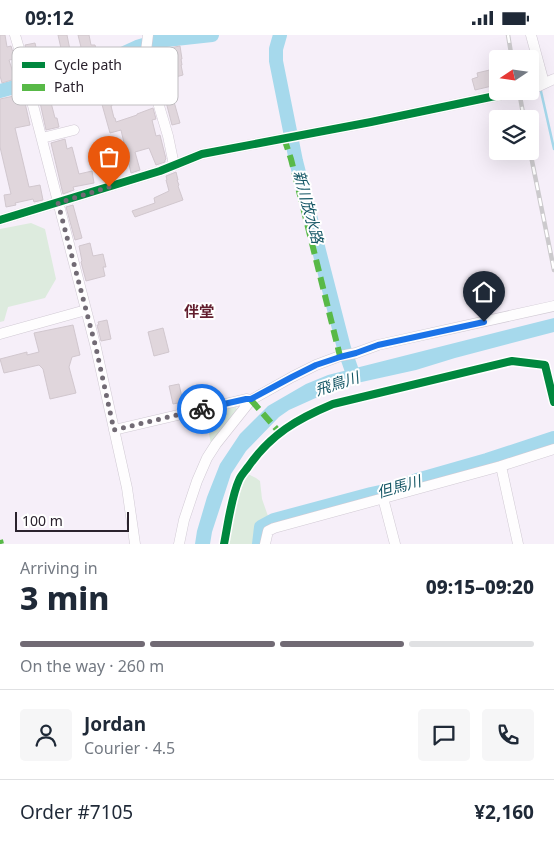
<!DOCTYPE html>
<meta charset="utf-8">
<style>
:root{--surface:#fff;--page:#f6f6f7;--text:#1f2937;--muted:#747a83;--line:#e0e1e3;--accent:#716a74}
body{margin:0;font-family:"Noto Sans","Noto Sans JP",sans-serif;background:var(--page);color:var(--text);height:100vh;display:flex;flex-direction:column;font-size:19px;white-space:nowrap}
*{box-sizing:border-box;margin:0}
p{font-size:16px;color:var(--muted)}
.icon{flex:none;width:28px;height:28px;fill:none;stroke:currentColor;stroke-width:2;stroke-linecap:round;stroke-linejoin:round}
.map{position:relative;height:509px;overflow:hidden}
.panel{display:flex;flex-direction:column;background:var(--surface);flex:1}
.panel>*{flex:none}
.needle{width:32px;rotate:257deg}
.buttons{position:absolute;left:489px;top:15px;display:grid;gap:10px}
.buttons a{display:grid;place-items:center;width:50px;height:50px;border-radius:5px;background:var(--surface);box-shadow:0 5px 20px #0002;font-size:25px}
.scale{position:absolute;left:15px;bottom:12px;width:114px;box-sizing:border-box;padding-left:5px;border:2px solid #2a222d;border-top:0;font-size:14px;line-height:18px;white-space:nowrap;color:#2a222d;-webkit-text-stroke:4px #fff;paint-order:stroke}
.pin{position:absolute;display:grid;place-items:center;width:42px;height:42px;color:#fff;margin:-51px -21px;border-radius:50% 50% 50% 0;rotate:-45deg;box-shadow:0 0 5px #0007}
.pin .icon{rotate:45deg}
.courier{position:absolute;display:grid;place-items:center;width:50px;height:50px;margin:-25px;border:4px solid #1a73e8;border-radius:50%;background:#fff;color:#222;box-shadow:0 1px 6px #0007}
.overview em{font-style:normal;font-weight:800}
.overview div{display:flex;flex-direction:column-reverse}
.overview{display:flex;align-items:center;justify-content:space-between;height:85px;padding:0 20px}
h1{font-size:32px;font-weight:800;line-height:38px}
.bar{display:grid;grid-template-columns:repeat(4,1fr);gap:8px 5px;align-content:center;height:60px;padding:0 20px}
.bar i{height:6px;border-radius:4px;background:var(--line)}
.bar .on{background:var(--accent)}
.bar p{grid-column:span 4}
.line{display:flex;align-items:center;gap:12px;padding:0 20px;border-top:1px solid var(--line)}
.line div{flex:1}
.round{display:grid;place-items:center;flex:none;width:52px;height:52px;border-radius:5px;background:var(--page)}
.status{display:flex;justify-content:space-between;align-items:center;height:35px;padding:0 25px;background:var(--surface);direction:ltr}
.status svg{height:14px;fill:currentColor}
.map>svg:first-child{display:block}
.green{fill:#ddebde}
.water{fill:#a6d9ec}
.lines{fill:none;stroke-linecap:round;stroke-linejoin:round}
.stream{stroke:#a6d9ec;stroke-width:2.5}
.river{stroke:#a6d9ec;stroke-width:14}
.building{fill:#e0d6dc;stroke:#d1c7ce}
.minor-casing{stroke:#d1cad4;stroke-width:11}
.minor{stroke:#fefdfe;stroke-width:10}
.rail-casing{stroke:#cccacd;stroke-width:4.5}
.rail{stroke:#fff;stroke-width:2.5;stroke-dasharray:8;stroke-linecap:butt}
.quiet{stroke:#58b947;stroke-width:6;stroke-dasharray:12 6;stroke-linecap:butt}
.cycleway-casing{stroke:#fff;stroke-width:11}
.cycleway{stroke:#00873e;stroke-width:8}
.done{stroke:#716a74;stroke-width:5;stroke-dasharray:0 9}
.route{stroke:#1a73e8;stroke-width:6}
.labels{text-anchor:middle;stroke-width:4;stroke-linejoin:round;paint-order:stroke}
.water-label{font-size:15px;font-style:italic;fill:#165766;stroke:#fff}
.neighbourhood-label{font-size:15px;font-weight:bold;fill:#621e2e;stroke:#fff}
.key{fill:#fff;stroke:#bfbdc0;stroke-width:1}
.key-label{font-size:14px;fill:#2a222d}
</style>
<div class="status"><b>09:12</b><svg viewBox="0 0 49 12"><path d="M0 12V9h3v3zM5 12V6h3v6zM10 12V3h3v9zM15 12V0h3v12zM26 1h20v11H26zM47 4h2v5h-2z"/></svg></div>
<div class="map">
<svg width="554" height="509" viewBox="0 0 554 509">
<rect width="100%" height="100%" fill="#f6eff9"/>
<path class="green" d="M31 188 45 194 56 244 45 263 8 272 4 286 0 287V194Z
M236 371 237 376 211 409 205 377Z
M246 438 256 443 260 446 262 464 268 481 266 485 268 491 262 509H227C231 485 234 459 246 438Z"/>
<path class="water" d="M554 283V297L455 323 416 335 348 350 329 357 289 375 279 382 246 416 231 439 212 497 210 509H195L197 496 207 462 220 429 240 399 268 371 306 349 328 340Z"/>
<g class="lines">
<path class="stream" d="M540 52 554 114"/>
<path class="river" d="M280 0 276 14V26L296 126 344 313 354 342
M65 45 137 12 157 6 212 0
M0 56 22 50
M259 509 261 492 274 485 371 459 394 454 417 445 487 425 554 403"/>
</g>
<path class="building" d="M0 0H5L7 12 11 11 15 24 9 25 15 44 2 48 0 41Z
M58 0H67L70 15 81 12 78 0H89L91 10H95L97 17 95 18 97 24 81 27 80 29 65 31Z
M35 8 41 34H58V40H55V41L53 42H50L53 55 48 56 55 83H57L59 92 46 95 38 58 45 56 42 42 35 44 25 10Z
M180 11 182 24H181L182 30H181L183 40 172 43 175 55 171 56 180 88 172 90 158 36H156L152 23 153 16Z
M498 33V40L490 42 492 51 475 55 472 44 478 42 477 38Z
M107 55 112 71H111L114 83H115L116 87 137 80V79L153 73 156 84 152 85 156 101 160 100 166 124 165 125V127L156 130 149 113 135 117 140 135 131 138 121 95 110 98 103 73 99 58Z
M23 59 30 90 15 93 29 152 40 150 43 165 34 167 33 164 15 168 16 170 6 172 4 160 11 159 0 112V64Z
M65 104 67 114 72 112 79 139 92 136 94 148 73 152 74 155 63 159 51 108Z
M176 137 178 145H177L179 150 178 151 183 165 135 182 132 176 155 168 154 163 169 156 166 145H167L166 141Z
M73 170 82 203 75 205 66 172Z
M90 208 93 221 103 219 106 232H103L105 241 86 246 81 227 82 226 79 211Z
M107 285 111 304 101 306 97 290H99L98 287Z
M73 290 80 320 72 322 69 332 76 358 50 364 43 334 39 330 4 338 0 324 27 317V320L39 317 34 298Z
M163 293 169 317 154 321 148 297Z
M179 349 183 367 173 369 169 351Z"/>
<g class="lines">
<g class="minor-casing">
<path id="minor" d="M15 0 28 44 29 55 96 313 127 453 135 509
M148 0 145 24 168 101 174 130
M531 0 544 48
M530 53 539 51 554 44
M42 103 74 95
M0 185 160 136 202 119 371 87 500 60 510 56
M0 299 86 275
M114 395 246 364 251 365
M501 431 518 509
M383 463 395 509
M179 509 184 485 197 446 207 423 216 409 251 365 292 342 316 330 340 321 356 318 378 310 554 271
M265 509 268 496 274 493 501 431 554 414"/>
</g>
<use href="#minor" class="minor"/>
<g class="rail-casing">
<path id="rail" d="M508 0 512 24
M519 56 524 84
M530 116 554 235"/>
</g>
<use href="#rail" class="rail"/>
<path class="quiet" d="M284 103 291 124 340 321
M251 365 280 398
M0 505 1 509"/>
<g class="cycleway-casing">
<path id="cycleway" d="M0 185 160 136 202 119 371 87 500 60 510 56
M224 509C228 489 231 463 239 445 241 440 245 436 248 432 271 399 297 384 333 369L512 326 545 330 554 367"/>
</g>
<use href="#cycleway" class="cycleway"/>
</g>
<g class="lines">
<path class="done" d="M109 152 58 168 96 313 114 395 202 374"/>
<path class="route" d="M202 374 246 364H251L292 342 316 330 340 322 356 318 378 310 484 287"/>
</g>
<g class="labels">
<g class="water-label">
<text transform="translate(308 172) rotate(75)" y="5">新川放水路</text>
<text transform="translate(337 349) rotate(-18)" y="5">飛鳥川</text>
<text transform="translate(399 452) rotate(-16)" y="5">但馬川</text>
</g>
<g class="neighbourhood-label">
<text x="199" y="282">伴堂</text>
</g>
</g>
<rect x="12" y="12" width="166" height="58" rx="8" class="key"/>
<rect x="22" y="27" width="23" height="6" fill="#00873e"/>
<rect x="22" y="49" width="23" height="7" fill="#58b947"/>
<g class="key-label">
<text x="54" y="35">Cycle path</text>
<text x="54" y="57">Path</text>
</g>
</svg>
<div class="buttons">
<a><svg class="needle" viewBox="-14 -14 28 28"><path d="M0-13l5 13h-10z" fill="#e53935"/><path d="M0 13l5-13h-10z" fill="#747a83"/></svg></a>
<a><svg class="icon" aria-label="layers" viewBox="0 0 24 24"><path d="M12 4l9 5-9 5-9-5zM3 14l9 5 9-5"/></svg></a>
</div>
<div class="scale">100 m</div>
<div class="pin" style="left:109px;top:152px;background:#ea580c"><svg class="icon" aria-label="bag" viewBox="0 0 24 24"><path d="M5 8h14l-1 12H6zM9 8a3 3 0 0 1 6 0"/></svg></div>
<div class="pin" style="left:484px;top:287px;background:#1f2937"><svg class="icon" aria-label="home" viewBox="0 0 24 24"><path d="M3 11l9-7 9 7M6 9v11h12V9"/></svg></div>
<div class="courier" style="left:202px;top:374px"><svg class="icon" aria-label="bike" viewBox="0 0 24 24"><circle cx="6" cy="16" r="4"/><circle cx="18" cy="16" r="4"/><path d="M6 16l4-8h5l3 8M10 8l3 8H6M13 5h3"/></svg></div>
</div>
<section class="panel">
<div class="overview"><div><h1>3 min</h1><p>Arriving in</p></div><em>09:15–09:20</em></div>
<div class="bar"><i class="on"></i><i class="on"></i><i class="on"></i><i></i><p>On the way · 260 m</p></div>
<div class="line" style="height:90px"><a class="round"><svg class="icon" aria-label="person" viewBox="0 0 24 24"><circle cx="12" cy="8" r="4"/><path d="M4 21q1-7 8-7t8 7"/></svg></a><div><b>Jordan</b><p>Courier · 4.5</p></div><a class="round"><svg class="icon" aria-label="chat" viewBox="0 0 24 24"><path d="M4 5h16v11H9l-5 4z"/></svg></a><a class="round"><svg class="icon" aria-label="phone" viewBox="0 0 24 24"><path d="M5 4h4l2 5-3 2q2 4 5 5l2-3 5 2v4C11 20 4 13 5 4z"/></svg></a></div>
<div class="line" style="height:65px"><div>Order #7105</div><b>¥2,160</b></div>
</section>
